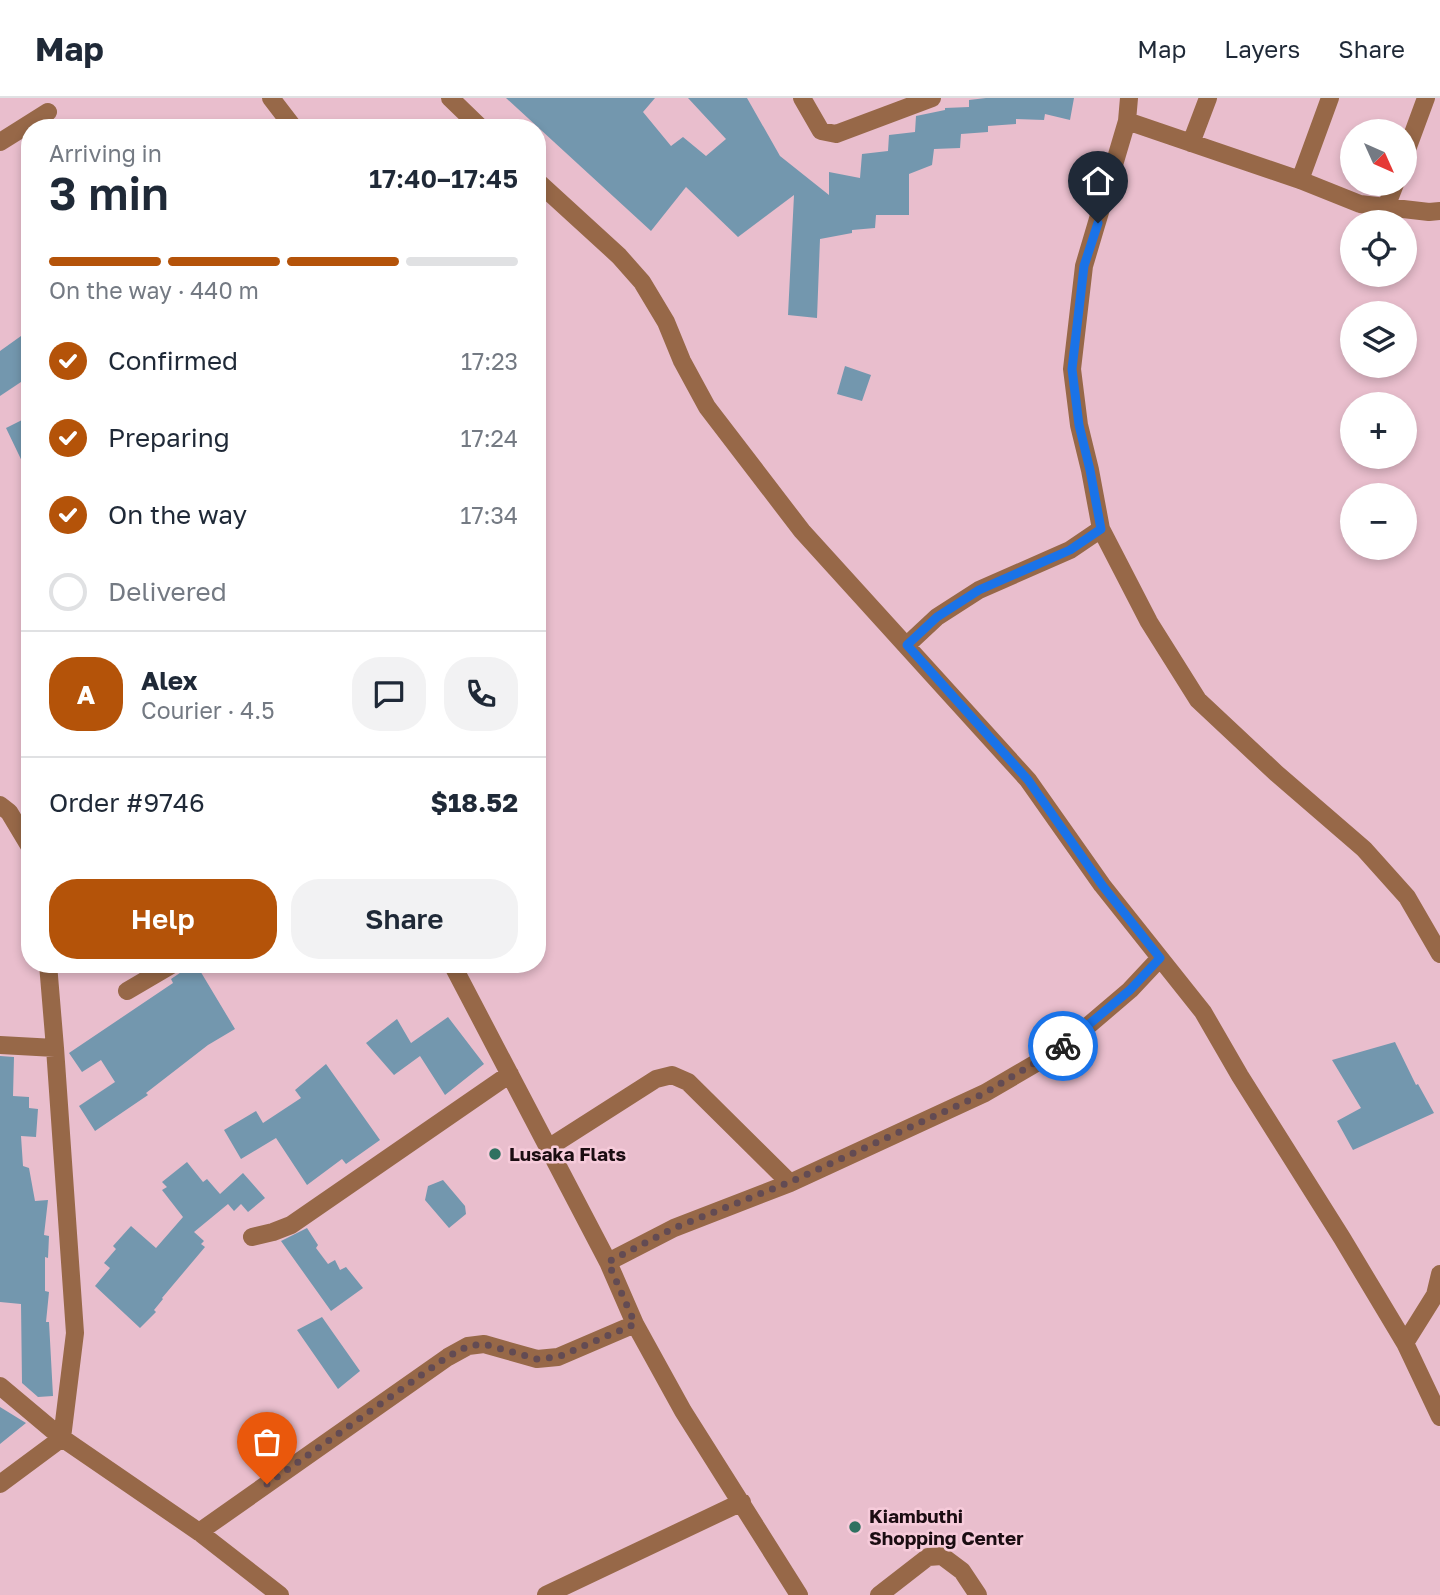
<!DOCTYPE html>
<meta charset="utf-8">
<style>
:root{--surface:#fff;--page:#f2f2f3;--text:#1f2937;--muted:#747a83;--line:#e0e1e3;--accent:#b45309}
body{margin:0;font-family:"Golos Text",sans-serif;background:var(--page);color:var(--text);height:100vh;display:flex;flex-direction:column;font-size:26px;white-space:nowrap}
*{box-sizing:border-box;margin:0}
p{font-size:23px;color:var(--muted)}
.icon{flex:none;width:38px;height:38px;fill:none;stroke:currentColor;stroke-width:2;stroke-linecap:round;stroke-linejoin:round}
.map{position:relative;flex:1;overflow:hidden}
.side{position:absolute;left:21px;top:21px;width:525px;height:854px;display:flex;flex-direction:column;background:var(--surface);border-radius:28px;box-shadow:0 4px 10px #0003}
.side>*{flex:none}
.needle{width:46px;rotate:135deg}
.controls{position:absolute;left:1340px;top:21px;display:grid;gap:14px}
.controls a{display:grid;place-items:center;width:77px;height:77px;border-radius:50%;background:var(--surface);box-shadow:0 4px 10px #0003;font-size:35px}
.pin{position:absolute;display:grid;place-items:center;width:60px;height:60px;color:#fff;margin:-72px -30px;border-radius:50% 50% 50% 0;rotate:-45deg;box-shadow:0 0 7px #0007}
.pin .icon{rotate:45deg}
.courier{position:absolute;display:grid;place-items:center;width:70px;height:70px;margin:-35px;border:5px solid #1a73e8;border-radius:50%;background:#fff;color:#222;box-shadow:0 2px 9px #0007}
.summary em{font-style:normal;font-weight:600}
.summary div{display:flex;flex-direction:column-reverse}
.summary{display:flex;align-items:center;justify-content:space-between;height:119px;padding:0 28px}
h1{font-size:46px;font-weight:600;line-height:52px}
.bar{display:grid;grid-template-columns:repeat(4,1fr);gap:10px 7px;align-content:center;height:84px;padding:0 28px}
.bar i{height:9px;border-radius:5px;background:var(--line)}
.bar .current{background:var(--accent)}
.bar p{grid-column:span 4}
.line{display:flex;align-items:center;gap:18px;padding:0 28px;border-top:2px solid var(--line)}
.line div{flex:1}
.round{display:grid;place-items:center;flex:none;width:74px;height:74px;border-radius:28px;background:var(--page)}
ol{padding:0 28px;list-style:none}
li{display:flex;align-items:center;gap:21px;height:77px}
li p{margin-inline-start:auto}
li .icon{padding:7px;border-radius:50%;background:var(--accent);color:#fff;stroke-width:4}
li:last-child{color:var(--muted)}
li i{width:38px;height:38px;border:4px solid var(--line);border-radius:50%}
.primary-button{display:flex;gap:14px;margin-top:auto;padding:14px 28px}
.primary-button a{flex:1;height:80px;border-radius:28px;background:var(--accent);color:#fff;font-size:28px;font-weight:600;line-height:80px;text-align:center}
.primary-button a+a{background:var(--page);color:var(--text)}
header{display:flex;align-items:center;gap:42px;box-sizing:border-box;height:98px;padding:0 35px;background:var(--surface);border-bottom:2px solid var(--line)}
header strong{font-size:33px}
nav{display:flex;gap:38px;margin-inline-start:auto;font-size:24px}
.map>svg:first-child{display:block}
.building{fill:#7397ae}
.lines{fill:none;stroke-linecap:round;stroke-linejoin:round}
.minor{stroke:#976848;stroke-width:18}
.done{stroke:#634b53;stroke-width:7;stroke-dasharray:0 12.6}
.route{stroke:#1a73e8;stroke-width:9}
.poi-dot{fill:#2f7161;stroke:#f6cbda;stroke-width:2.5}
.labels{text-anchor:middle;stroke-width:5;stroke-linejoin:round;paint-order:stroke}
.poi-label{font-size:19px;font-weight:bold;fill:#1b0d12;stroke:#f6cbda;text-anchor:start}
</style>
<header>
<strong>Map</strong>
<nav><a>Map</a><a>Layers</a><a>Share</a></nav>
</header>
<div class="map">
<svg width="1440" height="1497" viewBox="0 0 1440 1497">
<rect width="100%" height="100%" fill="#e9becd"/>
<path class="building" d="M506 0H655L643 14 671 48 683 39 706 58 726 41 688 0H747L780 58 829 97V74L860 80 862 56 888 53 889 37 915 34 916 18 945 12V10L969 9V2L986 0H1074L1070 22 1045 16 1044 22 1016 21V26L988 28V34L961 36 960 50 934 51 932 67 909 76V117H876L875 130 852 132V135L820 141 817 220 788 217 794 97 738 139 686 89 651 133Z
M21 238 30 256V278L0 298V253Z
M845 268 871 277 862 303 837 296Z
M30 318V380L6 330Z
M193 866H196L235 931 208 947 146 995 148 997 95 1033 79 1008 115 984 101 962 82 974 69 955 173 885 171 881Z
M448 919 484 966 445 997 420 958 394 977 366 945 397 921 411 945Z
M1395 944 1416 987 1418 986 1434 1015 1353 1052 1337 1023 1361 1010 1332 962Z
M0 958 14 959 13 998 29 999V1010L38 1011 36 1039 21 1038 23 1068 29 1070 35 1103 48 1102 44 1137 49 1138 48 1160 45 1159V1193L49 1194 46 1224H49L53 1298 38 1299 22 1285 21 1206 0 1204Z
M326 966 380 1042 346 1066 342 1061 307 1087 276 1040 241 1061 224 1032 256 1013 263 1025 301 1000 295 992Z
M187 1064 203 1084 207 1081 220 1096 243 1075 265 1100 248 1114 241 1106 234 1113 228 1106 194 1134 204 1143 201 1146 205 1149 162 1200 163 1201 154 1212 156 1214 140 1230 95 1188 110 1170 104 1165 116 1151 113 1148 131 1128 156 1150 183 1119 162 1092 167 1089 162 1084Z
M443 1082 465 1108 466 1116 449 1130 425 1102 428 1088Z
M307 1130 318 1147 316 1150 328 1166 335 1162 340 1172 346 1169 363 1190 331 1213 281 1143Z
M322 1219 360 1273 338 1291 297 1232Z
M0 1309 26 1325 0 1346Z"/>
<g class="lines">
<path class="minor" d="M271 0 294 30
M450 0 481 30
M802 0 821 33 836 36 932 0
M1127 23 1300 82 1360 106 1429 114 1440 113
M0 44 48 14
M1191 45 1208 0
M1405 57 1426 0
M1300 82 1330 0
M537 83 619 158 642 184 666 224 682 263 707 309 802 433 1028 682 1102 787 1203 914 1240 978 1342 1140 1405 1245 1440 1319
M1386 109 1395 86
M1101 431 1149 524 1198 602 1276 675 1364 751 1407 799 1440 856
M907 547 937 519 979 492 1070 452 1101 431 1090 372 1079 327 1072 271 1084 168 1127 23 1129 0
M0 707 9 714 30 749
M48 866 55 950
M452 866 608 1164 635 1226 683 1313 799 1497
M127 893 173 866
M0 947 55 950 75 1235 62 1340 0 1386
M548 1050 656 981 672 977 688 984 790 1085
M252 1139 273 1134 291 1127 510 976
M608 1164 674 1130 790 1085 985 995 1062 950 1130 892 1160 860
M1405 1245 1435 1197 1440 1176
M0 1288 62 1340 199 1434 280 1497
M199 1434 448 1259 468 1248 484 1246 537 1261 558 1259 635 1226
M546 1497 742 1404
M879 1497 928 1459 942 1458 962 1473 978 1497"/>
</g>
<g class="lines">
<path class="done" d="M267 1386 447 1259 468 1248 484 1246 537 1261 558 1259 635 1226 608 1164 674 1130 790 1084 985 995 1063 948"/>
<path class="route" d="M1063 948 1130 892 1160 860 1102 787 1028 682 907 547 937 519 979 492 1070 452 1101 431 1090 372 1079 327 1072 271 1084 168 1098 125"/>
</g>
<g class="poi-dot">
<circle cx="495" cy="1056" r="7"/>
<circle cx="855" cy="1429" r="7"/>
</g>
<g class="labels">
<g class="poi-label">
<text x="509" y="1063">Lusaka Flats</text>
<text x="869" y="1425">Kiambuthi<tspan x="869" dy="22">Shopping Center</tspan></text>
</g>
</g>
</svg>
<div class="controls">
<a><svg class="needle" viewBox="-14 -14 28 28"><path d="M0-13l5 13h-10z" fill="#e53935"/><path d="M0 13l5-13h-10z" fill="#747a83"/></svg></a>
<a><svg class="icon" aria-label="locate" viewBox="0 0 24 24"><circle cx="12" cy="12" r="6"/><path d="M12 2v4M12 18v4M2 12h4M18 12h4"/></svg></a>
<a><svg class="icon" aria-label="layers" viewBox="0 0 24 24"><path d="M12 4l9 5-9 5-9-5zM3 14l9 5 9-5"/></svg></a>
<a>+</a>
<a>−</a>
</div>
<div class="pin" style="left:267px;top:1386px;background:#ea580c"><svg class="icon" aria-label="bag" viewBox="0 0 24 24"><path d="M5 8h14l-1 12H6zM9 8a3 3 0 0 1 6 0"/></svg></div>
<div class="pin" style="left:1098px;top:125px;background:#1f2937"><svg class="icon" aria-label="home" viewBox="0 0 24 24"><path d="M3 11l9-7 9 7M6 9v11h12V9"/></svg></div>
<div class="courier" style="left:1063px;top:948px"><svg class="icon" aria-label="bike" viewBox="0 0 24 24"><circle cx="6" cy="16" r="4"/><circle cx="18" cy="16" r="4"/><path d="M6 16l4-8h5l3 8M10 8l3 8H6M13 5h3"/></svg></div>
<section class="side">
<div class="summary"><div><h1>3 min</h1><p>Arriving in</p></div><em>17:40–17:45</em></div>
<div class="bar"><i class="current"></i><i class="current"></i><i class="current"></i><i></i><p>On the way · 440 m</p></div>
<ol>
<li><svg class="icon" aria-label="check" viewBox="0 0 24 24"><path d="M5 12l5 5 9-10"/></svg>Confirmed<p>17:23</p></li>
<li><svg class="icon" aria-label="check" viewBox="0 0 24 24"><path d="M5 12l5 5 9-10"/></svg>Preparing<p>17:24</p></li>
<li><svg class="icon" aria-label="check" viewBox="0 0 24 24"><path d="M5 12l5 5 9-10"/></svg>On the way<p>17:34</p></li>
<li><i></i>Delivered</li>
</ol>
<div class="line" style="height:126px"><b class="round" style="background:var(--accent);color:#fff">A</b><div><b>Alex</b><p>Courier · 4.5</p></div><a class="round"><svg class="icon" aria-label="chat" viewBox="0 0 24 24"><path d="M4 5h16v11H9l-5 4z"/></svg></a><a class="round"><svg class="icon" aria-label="phone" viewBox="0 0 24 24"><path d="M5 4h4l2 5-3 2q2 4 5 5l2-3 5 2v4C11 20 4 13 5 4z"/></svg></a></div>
<div class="line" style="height:91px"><div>Order #9746</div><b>$18.52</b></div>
<div class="primary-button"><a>Help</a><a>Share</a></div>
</section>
</div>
